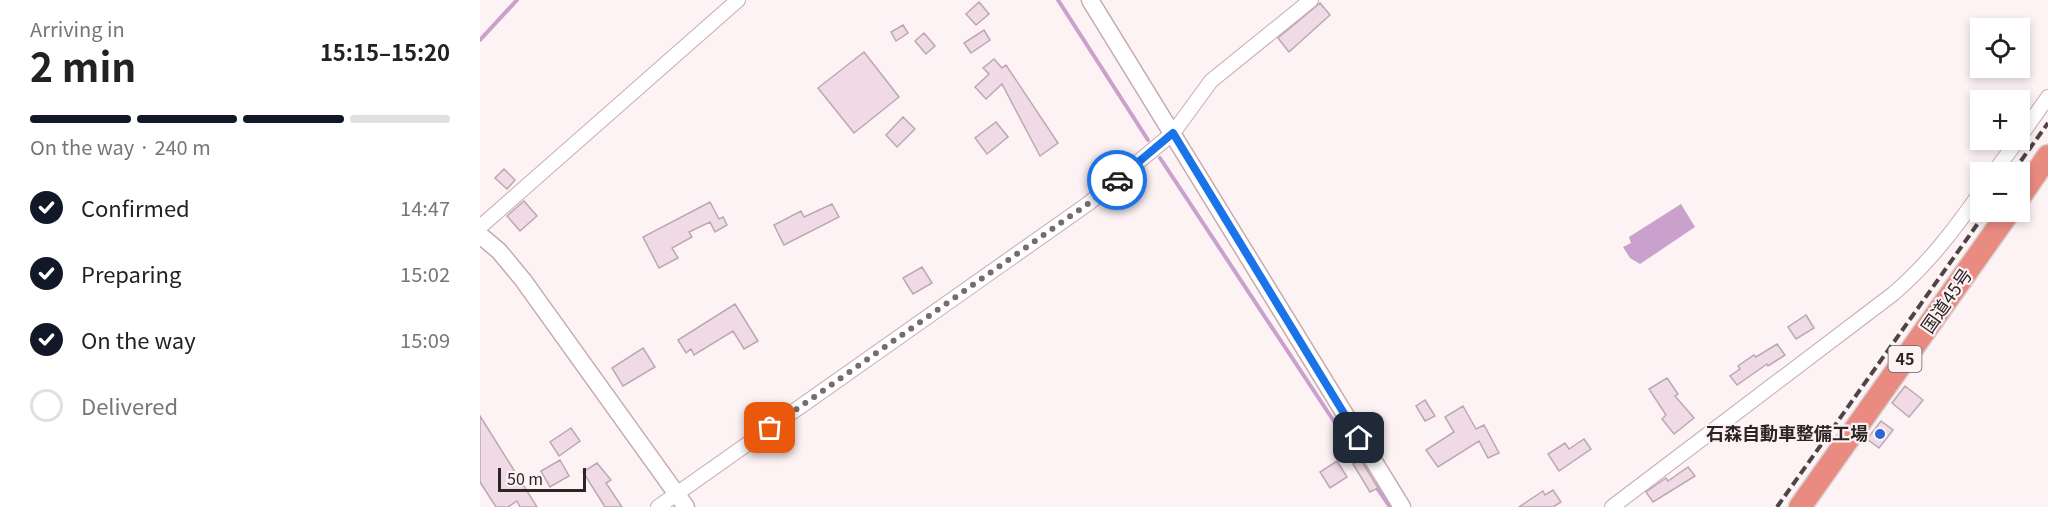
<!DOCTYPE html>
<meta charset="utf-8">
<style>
:root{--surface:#fff;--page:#f2f2f2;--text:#222;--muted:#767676;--line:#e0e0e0;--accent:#111827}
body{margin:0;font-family:Georgia,"Noto Sans JP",serif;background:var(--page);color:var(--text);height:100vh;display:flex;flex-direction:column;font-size:22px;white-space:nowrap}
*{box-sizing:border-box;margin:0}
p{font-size:20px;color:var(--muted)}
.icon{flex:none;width:33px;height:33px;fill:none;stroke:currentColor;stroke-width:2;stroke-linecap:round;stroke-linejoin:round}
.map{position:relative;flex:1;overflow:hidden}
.drawer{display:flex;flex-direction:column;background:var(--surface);width:480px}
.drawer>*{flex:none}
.buttons{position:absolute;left:1490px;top:18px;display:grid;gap:12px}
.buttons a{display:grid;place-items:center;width:60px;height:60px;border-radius:0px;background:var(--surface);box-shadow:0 3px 9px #0003;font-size:30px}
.scale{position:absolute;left:18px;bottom:15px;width:88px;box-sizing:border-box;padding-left:6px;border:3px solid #2d2426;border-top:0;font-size:16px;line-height:21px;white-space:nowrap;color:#2d2426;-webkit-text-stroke:4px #fdf2f4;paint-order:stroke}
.pin{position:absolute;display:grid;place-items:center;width:51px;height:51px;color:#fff;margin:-26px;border-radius:12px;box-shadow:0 3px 9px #0006}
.courier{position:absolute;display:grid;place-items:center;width:60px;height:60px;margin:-30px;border:4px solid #1a73e8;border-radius:50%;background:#fff;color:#222;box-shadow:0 2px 8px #0007}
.summary em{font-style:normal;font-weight:700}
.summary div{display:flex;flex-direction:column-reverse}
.summary{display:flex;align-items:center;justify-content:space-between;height:102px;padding:0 30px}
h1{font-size:39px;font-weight:700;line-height:45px}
.bar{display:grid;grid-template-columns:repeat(4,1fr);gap:9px 6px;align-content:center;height:72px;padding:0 30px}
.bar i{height:8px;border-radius:4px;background:var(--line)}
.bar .on{background:var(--accent)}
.bar p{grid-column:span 4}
ol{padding:0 30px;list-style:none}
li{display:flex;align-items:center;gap:18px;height:66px}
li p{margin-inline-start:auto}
li .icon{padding:6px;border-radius:50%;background:var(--accent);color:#fff;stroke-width:4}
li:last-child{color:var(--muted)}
li i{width:33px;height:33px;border:3px solid var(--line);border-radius:50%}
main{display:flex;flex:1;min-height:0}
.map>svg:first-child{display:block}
.water{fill:#c9a1cc}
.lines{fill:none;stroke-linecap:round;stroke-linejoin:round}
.stream{stroke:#c9a1cc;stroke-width:4}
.building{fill:#f0dae5;stroke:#bca7b2;stroke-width:1.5}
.minor-casing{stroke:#c5acb0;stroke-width:16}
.tertiary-casing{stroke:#c5acb0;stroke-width:19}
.trunk-casing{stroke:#d5d3d4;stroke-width:25}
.minor{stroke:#fff;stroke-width:14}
.tertiary{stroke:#fff;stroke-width:16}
.trunk{stroke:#ea8b82;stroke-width:22}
.rail{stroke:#4e4446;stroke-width:4;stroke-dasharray:9 4.5;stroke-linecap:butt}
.done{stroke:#766c6e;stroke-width:6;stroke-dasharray:0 10.8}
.route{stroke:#1a73e8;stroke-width:8}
.poi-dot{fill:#2c66d4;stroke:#fdf2f4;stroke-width:2}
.labels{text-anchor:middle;stroke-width:4.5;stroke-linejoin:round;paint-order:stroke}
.shield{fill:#fdf2f4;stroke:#6b6264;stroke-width:1.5}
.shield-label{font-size:16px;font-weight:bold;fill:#2d2426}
.street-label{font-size:18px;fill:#2d2426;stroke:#fdf2f4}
.poi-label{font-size:18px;font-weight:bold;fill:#2d2426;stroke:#fdf2f4;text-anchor:end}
</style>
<main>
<section class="drawer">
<div class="summary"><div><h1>2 min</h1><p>Arriving in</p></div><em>15:15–15:20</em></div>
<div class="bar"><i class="on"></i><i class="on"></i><i class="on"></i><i></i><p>On the way · 240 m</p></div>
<ol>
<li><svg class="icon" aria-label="check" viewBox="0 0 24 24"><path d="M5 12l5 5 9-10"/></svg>Confirmed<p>14:47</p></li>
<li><svg class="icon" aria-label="check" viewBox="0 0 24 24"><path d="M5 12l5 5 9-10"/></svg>Preparing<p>15:02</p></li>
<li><svg class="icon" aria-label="check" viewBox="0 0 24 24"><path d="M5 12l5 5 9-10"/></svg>On the way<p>15:09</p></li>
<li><i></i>Delivered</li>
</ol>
</section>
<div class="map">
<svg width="1568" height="507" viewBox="0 0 1568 507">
<rect width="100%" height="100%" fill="#fdf2f4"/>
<path class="water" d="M1201 204 1215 227 1160 264 1150 258 1143 247 1151 243 1149 237Z"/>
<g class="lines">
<path class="stream" d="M578 0 668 140
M0 40 37 0
M680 158 865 438
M872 449 881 463
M895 485 910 507"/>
</g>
<path class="building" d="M499 2 509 14 496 25 486 14Z
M840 3 850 15 809 52 798 38Z
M423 25 428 33 416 41 411 32Z
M504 30 510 40 491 53 484 43Z
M444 33 455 46 446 54 435 41Z
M384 52 419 97 374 133 338 88Z
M514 59 522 68 526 65 578 143 560 156 522 84 506 99 495 87 509 74 503 68Z
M423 117 435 129 417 147 406 135Z
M516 122 528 137 507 154 495 138Z
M24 169 35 180 27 189 15 178Z
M44 201 57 216 40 231 27 216Z
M230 202 239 219 243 217 247 225 235 232 230 222 209 232 212 237 192 248 198 258 179 268 163 237Z
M352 204 359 217 304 245 294 225 321 211 324 217Z
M442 267 452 283 433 294 423 278Z
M255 304 278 341 264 349 253 331 214 355 211 349 206 353 198 340Z
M1326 315 1334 328 1316 339 1308 327Z
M1297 344 1305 355 1288 366 1287 364 1257 385 1250 376 1260 369 1258 366 1274 355 1276 357Z
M163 348 175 367 143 386 132 368Z
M1187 378 1198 394 1195 396 1214 418 1194 434 1182 419 1186 415 1169 389Z
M1425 386 1443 400 1429 417 1412 403Z
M945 400 955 416 945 421 936 406Z
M983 406 996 429 1004 425 1019 453 1008 458 999 441 958 467 946 450 974 432 965 417Z
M0 416 57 507H40L37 501 28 507H16L0 482Z
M1401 421 1413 430 1399 448 1387 439Z
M91 428 100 441 79 456 70 442Z
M1104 439 1111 449 1079 471 1068 454 1085 443 1089 449Z
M80 460 89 476 70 487 61 471Z
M881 460 898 488 890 492 873 464Z
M857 461 867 477 850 488 840 472Z
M117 463 131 480 126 483 142 507H125L103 472Z
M1208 467 1215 476 1173 502 1166 492 1186 478 1188 481Z
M1073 490 1081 502 1073 507H1039L1063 491 1065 495Z"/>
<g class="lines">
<g class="minor-casing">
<path id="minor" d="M1539 138 1568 97
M1514 172 1538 140
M0 227 258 0
M178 507 609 203 693 133 731 81 831 0
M1132 507 1413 294C1448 264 1474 230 1500 193"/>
</g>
<g class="tertiary-casing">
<path id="tertiary" d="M610 0 922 507
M0 235 19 251 43 280 206 507"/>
</g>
<g class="trunk-casing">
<path id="trunk" d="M1539 198 1568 156
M1320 507 1529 212"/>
</g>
<use href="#minor" class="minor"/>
<use href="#tertiary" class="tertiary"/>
<use href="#trunk" class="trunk"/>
<path class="rail" d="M1533 172 1568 123
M1297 507 1506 212"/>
</g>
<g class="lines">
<path class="done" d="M290 428 609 203 637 180"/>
<path class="route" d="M637 180 693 133 879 438"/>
</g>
<circle class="poi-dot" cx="1400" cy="434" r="6"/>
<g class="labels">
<rect class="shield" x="1408.5" y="346" width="33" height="26" rx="4.5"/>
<g class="shield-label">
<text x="1425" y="365">45</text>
</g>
<g class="street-label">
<text transform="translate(1467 301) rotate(-55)" y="6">国道45号</text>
</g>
<g class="poi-label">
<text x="1388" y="440">石森自動車整備工場</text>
</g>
</g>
</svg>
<div class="buttons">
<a><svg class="icon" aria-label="locate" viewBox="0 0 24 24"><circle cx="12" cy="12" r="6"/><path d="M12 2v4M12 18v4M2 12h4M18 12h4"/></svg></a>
<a>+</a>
<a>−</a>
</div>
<div class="scale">50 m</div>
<div class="pin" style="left:290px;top:428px;background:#ea580c"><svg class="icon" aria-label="bag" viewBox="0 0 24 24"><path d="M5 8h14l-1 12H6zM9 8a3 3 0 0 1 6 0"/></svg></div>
<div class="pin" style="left:879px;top:438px;background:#1f2937"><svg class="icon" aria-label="home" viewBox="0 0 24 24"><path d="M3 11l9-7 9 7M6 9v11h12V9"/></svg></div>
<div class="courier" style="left:637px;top:180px"><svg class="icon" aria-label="car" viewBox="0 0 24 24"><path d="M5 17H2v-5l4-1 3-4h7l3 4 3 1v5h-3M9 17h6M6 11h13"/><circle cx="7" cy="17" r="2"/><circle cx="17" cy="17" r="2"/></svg></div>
</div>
</main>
